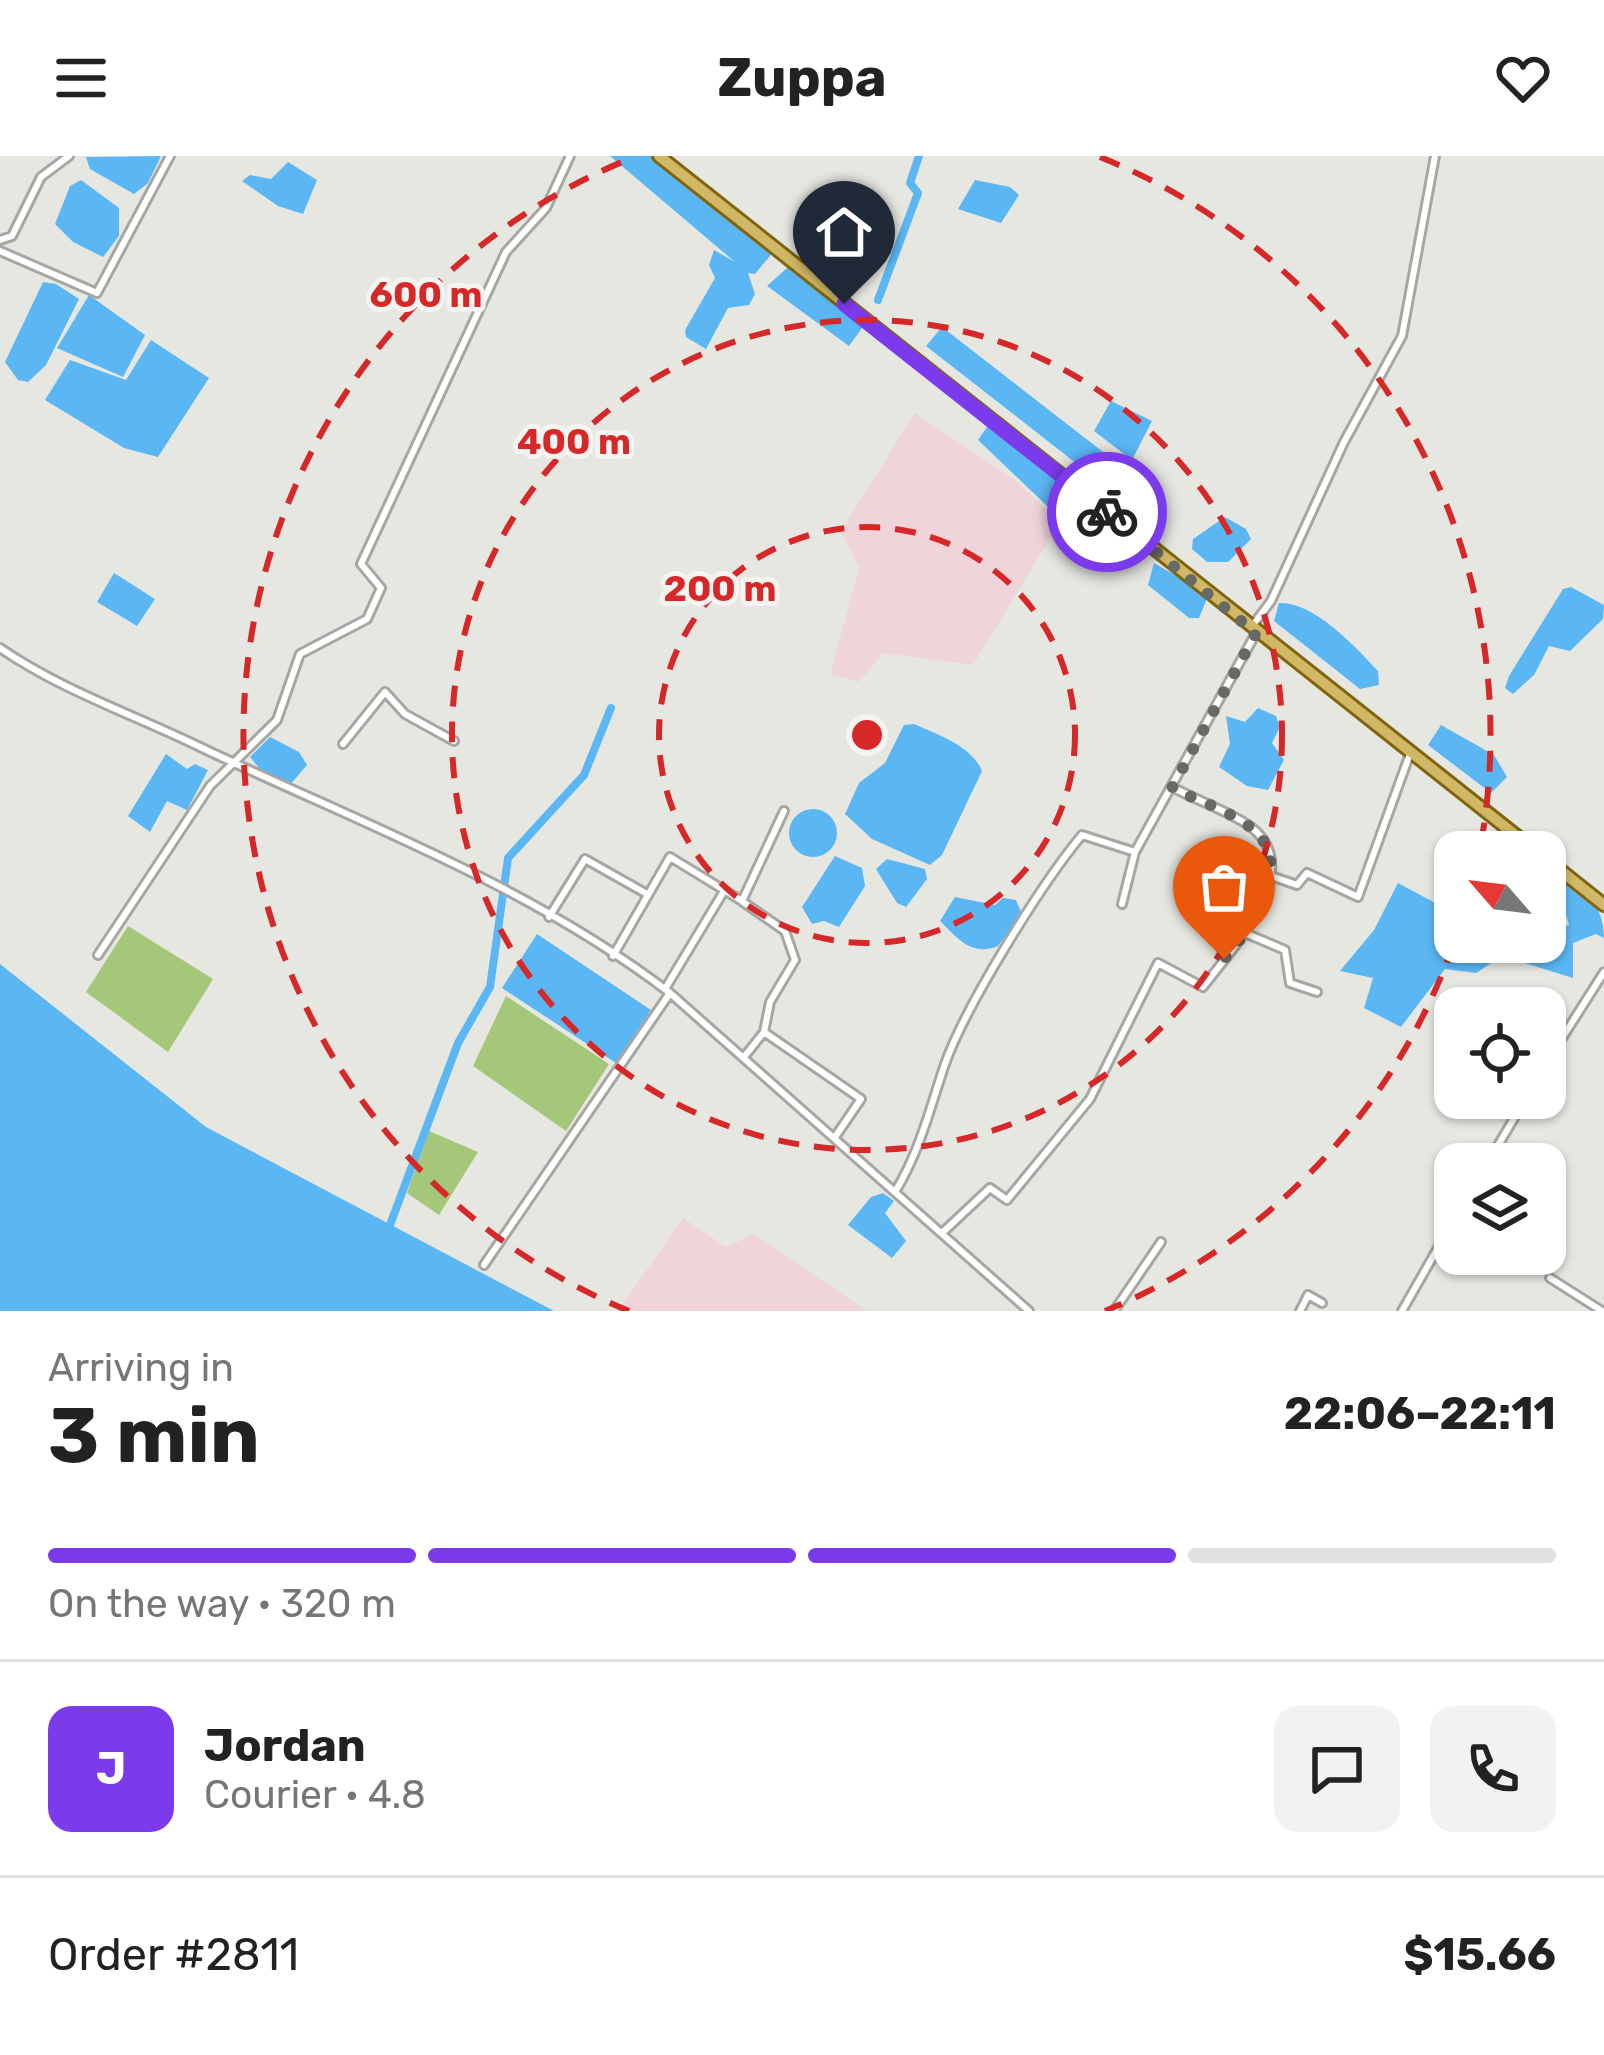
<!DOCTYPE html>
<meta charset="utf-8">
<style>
:root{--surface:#fff;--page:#f2f2f2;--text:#222;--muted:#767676;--line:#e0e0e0;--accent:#7c3aed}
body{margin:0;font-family:Rubik,sans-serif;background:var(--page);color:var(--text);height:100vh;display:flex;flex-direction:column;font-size:45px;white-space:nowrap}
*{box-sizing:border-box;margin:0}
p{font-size:39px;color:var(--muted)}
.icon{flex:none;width:66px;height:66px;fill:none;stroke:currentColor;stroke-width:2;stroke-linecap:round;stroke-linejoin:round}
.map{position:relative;height:1155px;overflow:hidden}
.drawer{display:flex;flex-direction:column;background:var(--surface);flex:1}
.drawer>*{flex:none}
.needle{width:78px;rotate:298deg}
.fabs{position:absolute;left:1434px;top:675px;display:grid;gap:24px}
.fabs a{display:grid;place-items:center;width:132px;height:132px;border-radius:24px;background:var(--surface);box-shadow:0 3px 9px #0004;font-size:60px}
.pin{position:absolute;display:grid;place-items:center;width:102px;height:102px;color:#fff;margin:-123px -51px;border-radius:50% 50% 50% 0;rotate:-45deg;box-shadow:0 0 12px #0007}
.pin .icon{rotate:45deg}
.courier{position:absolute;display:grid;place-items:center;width:120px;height:120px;margin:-60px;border:9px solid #7c3aed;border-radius:50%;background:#fff;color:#222;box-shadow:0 3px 15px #0007}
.head em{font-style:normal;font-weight:700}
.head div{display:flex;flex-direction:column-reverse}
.head{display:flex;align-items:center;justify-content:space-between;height:204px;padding:0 48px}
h1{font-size:78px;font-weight:700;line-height:90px}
.bar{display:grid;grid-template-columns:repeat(4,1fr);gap:18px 12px;align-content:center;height:144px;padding:0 48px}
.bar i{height:15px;border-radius:9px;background:var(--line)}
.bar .active{background:var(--accent)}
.bar p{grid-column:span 4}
.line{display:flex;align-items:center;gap:30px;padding:0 48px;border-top:3px solid var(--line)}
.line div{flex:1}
.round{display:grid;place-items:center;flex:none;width:126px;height:126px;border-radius:24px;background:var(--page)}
header{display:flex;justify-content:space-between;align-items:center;height:156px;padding:0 48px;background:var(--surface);font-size:54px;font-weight:700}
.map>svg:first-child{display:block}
.industrial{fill:#efd5da}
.green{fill:#a4c779}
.water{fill:#5ab7f4}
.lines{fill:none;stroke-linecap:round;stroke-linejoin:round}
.canal{stroke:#5ab7f4;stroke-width:8}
.street-casing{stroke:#a6a6a2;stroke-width:12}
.primary-casing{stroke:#80650c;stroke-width:16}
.street{stroke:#fff;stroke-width:6}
.primary{stroke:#d1b866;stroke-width:10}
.done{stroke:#686865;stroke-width:12;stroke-dasharray:0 21.6}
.route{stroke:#7c3aed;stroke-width:15}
.ring{fill:none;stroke:#d62828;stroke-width:6;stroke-dasharray:21 15}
.centre{fill:#d62828;stroke:#f5f4f0;stroke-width:6}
.ring-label{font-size:36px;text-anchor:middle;font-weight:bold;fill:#d62828;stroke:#f5f4f0;stroke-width:10;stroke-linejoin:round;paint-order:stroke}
</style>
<header><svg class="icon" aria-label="menu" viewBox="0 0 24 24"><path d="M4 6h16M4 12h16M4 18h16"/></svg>Zuppa<svg class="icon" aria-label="heart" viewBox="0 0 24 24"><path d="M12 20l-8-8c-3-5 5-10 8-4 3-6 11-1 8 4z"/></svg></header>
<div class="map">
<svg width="1604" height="1155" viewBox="0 0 1604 1155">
<rect width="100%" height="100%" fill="#e7e7e2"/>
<path class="industrial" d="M915 257 1015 324 1060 366 973 509 883 497 859 526 830 518 859 412 841 375Z
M683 1062 726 1091 753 1078 867 1155H618Z"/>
<path class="green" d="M128 770 213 823 168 896 86 836Z
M506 840 609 908 566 975 473 910Z
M429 975 478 996 439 1059 407 1037Z"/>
<path class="water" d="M161 0 148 27 134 38 90 13 86 1Z
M610 0H652L774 95 755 118 748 117 755 138 749 149 728 152 706 193 686 181 685 174 715 122 709 109 714 94 735 106Z
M288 6 317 24 303 58 278 50 242 25 250 19 271 23Z
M81 24 119 52V80L103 101 73 86 55 68 70 30Z
M975 24 1010 31 1019 39 1001 67 958 53Z
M788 111 865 168 849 190 767 130Z
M43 126 56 128 79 143 46 209 28 226 18 224 5 206Z
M89 139 145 179 123 221 57 192Z
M942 171 1138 323 1127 347 926 190Z
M151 184 209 222 158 301 124 292 45 244 70 204 126 224Z
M1111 245 1152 265 1132 304 1094 275Z
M989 268 1050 315 1081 350 1067 369 978 284Z
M1225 361 1246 373 1251 383 1228 406H1207L1192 393 1193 383Z
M1154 407 1203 435 1206 445 1199 462H1189L1148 429Z
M114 417 155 443 137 470 97 446Z
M1571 431 1604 449 1603 463 1570 495 1549 490 1534 519 1513 538 1505 532 1509 520 1563 433Z
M1279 447C1313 445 1356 491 1378 515L1379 529 1360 533 1274 465Z
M1258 552 1276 560 1280 571 1272 587 1284 604 1268 634 1247 630 1219 611 1230 588 1226 560 1245 566Z
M914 568C938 579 971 589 982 615L942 699 930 709 872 683 845 658 859 627 885 607 904 569Z
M1441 569 1494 599 1507 621 1491 637 1428 589Z
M270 581 299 596 307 609 289 630 263 617 250 601Z
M166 598 187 613 195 608 208 614 187 654 167 645 150 676 128 660Z
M789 677a24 24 0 1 1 48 0a24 24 0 1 1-48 0Z
M835 700 862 712 865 730 839 771 824 765 812 768 802 751Z
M887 703 925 713 927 723 906 751 897 747 876 713Z
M1545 705C1576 729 1604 742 1604 782L1596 778 1573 787V822L1502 800 1476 817 1445 813 1401 871 1364 852 1373 822 1340 815 1374 774 1398 727 1437 748H1455V786H1545V765L1558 773 1569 769 1563 748 1545 735Z
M955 741 995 749 1003 742 1016 744 1022 758 998 790C972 801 957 782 940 765Z
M537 778 651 854 616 907 502 832Z
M0 808 206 971 554 1155H0Z
M883 1037 894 1045 885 1057 906 1085 892 1102 848 1069 871 1041Z"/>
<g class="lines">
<path class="canal" d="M878 144 918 37 910 27 919 0
M387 1077 458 887 490 831 508 702 584 619 611 552"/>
<g class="street-casing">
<path id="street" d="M0 84 12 80 41 21 69 0
M0 95 97 137 170 0
M1253 469 1271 445 1344 286 1402 180 1435 0
M0 492C61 534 132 558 198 590 357 666 528 728 670 837L1029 1155
M343 588 385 536 405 558 454 585
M1271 720 1297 729 1307 717 1358 741 1411 595
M743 746 785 775 795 804 770 846 764 876 744 901
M1122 748 1135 696
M549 761 585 703 647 738
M1245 777 1285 794 1290 827 1317 836
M98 799 210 630 277 564 300 498 367 463 381 432 361 408 506 96 546 52 570 0
M613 800 670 701 742 745 784 655
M665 833 724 735
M764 876 861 943 835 981
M1545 909 1604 816
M1487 1008 1526 942
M895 1036C920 995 930 952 945 908 966 849 1042 727 1082 679L1135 696 1256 477
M942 1077 990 1032 1007 1044 1090 943 1158 807 1203 831C1231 794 1310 711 1248 669 1226 654 1196 644 1172 631
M484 1109 670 837
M1550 1122 1602 1155
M1114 1155 1161 1086
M1300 1155 1308 1139 1322 1147
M1402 1155 1455 1062"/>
</g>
<g class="primary-casing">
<path id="primary" d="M659 0 1537 696
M1545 702 1604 749"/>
</g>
<use href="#street" class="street"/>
<use href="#primary" class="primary"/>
</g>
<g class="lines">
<path class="done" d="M1107 356 1256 477 1172 632C1197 644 1227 654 1249 670 1298 704 1252 771 1224 803"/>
<path class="route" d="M844 148 1107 356"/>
</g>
<g class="ring">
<circle cx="867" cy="579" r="208"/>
<circle cx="867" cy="579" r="415"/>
<path d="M1454 787A623 623 0 0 1 1105 1155M629 1155A623 623 0 0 1 634 1M1100 1A623 623 0 0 1 1480 693"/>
</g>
<circle cx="867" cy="579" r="18" class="centre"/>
<g class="ring-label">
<text x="426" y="151">600 m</text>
<text x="574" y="298">400 m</text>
<text x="720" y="445">200 m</text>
</g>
</svg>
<div class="fabs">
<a><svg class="needle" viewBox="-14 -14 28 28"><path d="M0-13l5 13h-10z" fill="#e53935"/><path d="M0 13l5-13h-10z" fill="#767676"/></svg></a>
<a><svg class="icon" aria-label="locate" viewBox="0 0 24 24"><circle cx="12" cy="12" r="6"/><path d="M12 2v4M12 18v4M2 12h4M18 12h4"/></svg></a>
<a><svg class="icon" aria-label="layers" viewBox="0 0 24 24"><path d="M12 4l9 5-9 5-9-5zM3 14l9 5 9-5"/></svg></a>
</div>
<div class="pin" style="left:1224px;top:803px;background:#ea580c"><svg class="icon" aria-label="bag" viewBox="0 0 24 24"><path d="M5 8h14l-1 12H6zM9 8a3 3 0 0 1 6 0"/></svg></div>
<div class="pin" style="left:844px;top:148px;background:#1f2937"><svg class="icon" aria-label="home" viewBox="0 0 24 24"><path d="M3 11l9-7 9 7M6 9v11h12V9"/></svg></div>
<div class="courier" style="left:1107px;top:356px"><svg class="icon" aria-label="bike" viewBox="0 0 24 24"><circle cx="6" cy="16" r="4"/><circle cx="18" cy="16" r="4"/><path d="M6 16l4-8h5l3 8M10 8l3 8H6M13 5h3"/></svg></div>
</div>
<section class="drawer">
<div class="head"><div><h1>3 min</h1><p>Arriving in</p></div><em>22:06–22:11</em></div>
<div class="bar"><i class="active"></i><i class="active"></i><i class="active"></i><i></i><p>On the way · 320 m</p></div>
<div class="line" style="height:216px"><b class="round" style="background:var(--accent);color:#fff">J</b><div><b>Jordan</b><p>Courier · 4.8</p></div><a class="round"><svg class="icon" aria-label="chat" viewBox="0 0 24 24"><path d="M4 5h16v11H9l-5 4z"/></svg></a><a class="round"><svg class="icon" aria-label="phone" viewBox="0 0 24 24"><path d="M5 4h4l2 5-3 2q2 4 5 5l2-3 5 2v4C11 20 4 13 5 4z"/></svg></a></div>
<div class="line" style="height:156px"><div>Order #2811</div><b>$15.66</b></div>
</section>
